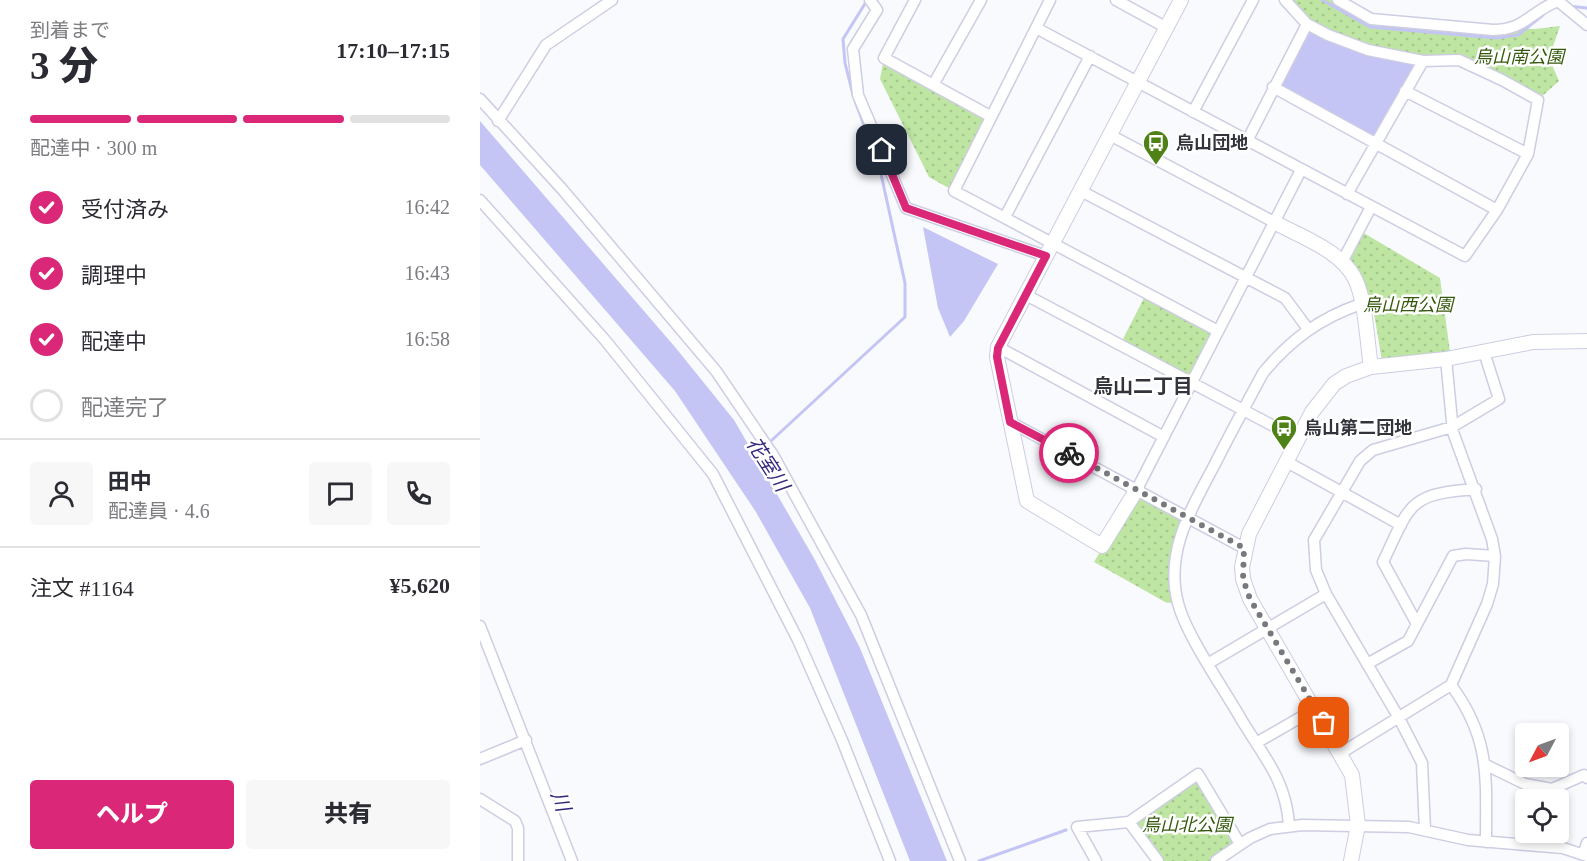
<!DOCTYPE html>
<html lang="ja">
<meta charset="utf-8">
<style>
:root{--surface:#fff;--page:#f7f7f7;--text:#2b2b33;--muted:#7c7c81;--line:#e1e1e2;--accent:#db2777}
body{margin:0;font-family:"Times New Roman","Noto Sans JP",serif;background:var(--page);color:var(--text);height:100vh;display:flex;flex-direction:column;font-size:22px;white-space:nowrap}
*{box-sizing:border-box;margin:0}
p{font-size:20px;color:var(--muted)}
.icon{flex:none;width:33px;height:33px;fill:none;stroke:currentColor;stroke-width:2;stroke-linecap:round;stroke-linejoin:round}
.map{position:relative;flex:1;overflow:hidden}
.sheet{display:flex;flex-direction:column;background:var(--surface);width:480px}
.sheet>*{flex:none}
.needle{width:39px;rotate:229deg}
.fabs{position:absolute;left:1035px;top:723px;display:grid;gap:12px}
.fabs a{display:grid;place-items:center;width:54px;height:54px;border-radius:6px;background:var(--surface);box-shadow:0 3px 9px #0003;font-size:30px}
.pin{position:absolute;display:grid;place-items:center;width:51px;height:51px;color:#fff;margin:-26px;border-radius:12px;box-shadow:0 3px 9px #0006}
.courier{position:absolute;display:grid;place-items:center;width:60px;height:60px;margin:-30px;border:4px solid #db2777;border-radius:50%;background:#fff;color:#222;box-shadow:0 2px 8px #0007}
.overview em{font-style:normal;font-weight:800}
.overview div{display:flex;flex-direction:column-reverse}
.overview{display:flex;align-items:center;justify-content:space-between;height:102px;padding:0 30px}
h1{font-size:39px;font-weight:800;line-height:45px}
.bar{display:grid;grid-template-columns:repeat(4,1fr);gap:9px 6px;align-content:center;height:72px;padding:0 30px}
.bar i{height:8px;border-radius:4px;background:var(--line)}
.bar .current{background:var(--accent)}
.bar p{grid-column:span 4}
.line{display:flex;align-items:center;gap:15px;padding:0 30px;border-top:2px solid var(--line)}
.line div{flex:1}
.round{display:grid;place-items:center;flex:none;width:63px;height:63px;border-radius:6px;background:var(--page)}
ol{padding:0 30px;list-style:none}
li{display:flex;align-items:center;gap:18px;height:66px}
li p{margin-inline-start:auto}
li .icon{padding:6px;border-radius:50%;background:var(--accent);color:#fff;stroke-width:4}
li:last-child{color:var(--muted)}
li i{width:33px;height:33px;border:3px solid var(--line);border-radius:50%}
.cta{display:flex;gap:12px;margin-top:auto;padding:12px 30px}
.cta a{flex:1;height:69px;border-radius:6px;background:var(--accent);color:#fff;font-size:24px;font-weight:800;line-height:69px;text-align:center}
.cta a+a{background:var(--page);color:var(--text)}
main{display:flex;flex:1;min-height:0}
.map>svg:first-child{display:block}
.grass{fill:url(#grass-dots)}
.water{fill:#c4c5f4}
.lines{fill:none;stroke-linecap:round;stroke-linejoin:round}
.stream{stroke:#c4c5f4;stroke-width:3}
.minor-casing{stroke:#cdcde3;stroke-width:13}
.tertiary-casing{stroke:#cdcde3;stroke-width:16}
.minor{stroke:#fff;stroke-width:10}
.tertiary{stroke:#fff;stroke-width:14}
.done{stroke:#78797f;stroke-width:6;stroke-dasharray:0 10.8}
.route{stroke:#db2777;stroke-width:8}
.labels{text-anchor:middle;stroke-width:5;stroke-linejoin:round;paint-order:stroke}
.park-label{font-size:18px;font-style:italic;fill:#34590c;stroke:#fff}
.poi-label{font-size:18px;font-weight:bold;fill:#32333b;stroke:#fff;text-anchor:start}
.neighbourhood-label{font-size:20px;font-weight:bold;fill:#32333b;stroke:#fff}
.water-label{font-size:20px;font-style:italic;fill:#36287e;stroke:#fff}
</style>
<main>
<section class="sheet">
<div class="overview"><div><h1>3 分</h1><p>到着まで</p></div><em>17:10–17:15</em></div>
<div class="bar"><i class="current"></i><i class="current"></i><i class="current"></i><i></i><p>配達中 · 300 m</p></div>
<ol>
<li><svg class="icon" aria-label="check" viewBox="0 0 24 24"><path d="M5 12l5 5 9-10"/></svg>受付済み<p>16:42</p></li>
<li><svg class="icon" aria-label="check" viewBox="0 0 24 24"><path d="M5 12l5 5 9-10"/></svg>調理中<p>16:43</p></li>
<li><svg class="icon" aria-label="check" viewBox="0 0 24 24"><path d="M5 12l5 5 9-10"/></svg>配達中<p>16:58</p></li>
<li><i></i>配達完了</li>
</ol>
<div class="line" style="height:108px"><a class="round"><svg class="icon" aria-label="person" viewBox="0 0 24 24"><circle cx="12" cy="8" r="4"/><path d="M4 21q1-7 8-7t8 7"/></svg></a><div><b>田中</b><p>配達員 · 4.6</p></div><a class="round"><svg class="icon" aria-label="chat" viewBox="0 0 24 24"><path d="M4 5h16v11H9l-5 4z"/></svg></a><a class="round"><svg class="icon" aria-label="phone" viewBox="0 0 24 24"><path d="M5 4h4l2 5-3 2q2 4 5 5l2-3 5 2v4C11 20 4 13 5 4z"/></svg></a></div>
<div class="line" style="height:78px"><div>注文 #1164</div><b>¥5,620</b></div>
<div class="cta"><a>ヘルプ</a><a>共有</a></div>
</section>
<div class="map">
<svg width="1107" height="861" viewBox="0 0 1107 861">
<defs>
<pattern id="grass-dots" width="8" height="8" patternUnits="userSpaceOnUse" patternTransform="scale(1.5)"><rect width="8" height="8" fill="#bee5a2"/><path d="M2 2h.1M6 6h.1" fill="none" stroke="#a4c58c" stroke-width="1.8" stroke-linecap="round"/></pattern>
</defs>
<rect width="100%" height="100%" fill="#f9fafe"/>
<path class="grass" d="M805 0H850L907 21 1055 29 1080 26 1069 58 1079 81 1058 100 979 60 943 61 848 35Z
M404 58 510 116 474 191 449 177 400 79Z
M882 232 960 278 970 352 902 361C895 323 894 288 867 258Z
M665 296 726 328 730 335 709 377 642 341Z
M657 489 706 518 700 533 698 604 685 602 614 562Z
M718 774 760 844 736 861H678L649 822Z"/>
<path class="water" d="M829 21 848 35 940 58 894 141 793 85Z
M0 121 195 347 254 420 335 560 380 648 467 861H430L330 608 276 512 195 391 0 165Z
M443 227 518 264 484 321 470 337 458 308Z"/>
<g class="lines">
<path class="stream" d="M842 0 890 27 1017 38 1038 35 1063 15
M1088 6 1107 8
M373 95 365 63 363 39 386 2
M292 440 425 317V283L399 165 375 101
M270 455 281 448
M499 861 586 830"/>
<g class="minor-casing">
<path id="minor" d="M390 0 397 10 373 49 378 95 426 208 566 256
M435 0 404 58 510 116
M570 0 474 191 738 331
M636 0 687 28
M858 0 891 19 1013 30C1045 30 1051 11 1078 1L1107 25
M556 28 985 256 1017 210 1048 154 1058 100 1022 80 979 60 943 61 888 50 848 35 827 24 805 0
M453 85 501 0
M793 87 1017 210
M925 91 1048 154
M0 99 82 189 236 371 293 455 381 615 480 861
M713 112 773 0
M18 121 66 45 132 0
M630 135 794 222
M767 141 827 24
M601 191 805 298 828 329
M867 194 943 61
M0 200 125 340 233 474 318 640 362 740 410 861
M525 217 610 56
M862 262 891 207
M546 295 818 439
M518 347 684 437
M530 422 764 548
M807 462 921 525
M657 489 821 170
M937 624 903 562C931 503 928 494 996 489
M0 626 92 861
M729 663 846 594
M887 664 928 641 973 556 986 554 1015 556
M971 685C1011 739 1006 778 1006 842
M776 743 835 709
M861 753 971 685 1007 604 1013 584 1015 556 1012 539 973 432 966 359
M0 759 46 740
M1006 765 1045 784 1072 789 1104 775 1107 778
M0 799 35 821 38 828V861
M649 822 678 861
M809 825C806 780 784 757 761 719 744 689 706 635 698 603 684 551 713 506 736 462 751 432 767 403 783 373 810 340 840 318 881 304
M945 830 942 763 919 718 846 594 836 570 834 540 880 461 893 450 972 427 1019 399 1004 352
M1103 855 1107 843
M616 861 597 827 649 822 718 774 760 844
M736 861 770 838 790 829 822 825 929 827 988 840 1083 848 1107 856"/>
</g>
<g class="tertiary-casing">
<path id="tertiary" d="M794 222C821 237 863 251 876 281 886 304 887 342 891 367
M657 489 622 546 547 501 517 357 518 347 701 0
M871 861 878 825 872 775 770 599 763 579 762 567 769 534 832 412 854 384 866 376 891 367 966 359 1053 342 1107 341"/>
</g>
<use href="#minor" class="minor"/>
<use href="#tertiary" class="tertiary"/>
</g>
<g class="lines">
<path class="done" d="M589 453 764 548 763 579 770 599 844 723"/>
<path class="route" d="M402 150 426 208 566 256 518 348 517 357 530 422 589 453"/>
</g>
<defs>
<g id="bus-pin" transform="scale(1.35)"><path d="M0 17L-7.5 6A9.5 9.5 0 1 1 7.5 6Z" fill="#4e8217" stroke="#fff"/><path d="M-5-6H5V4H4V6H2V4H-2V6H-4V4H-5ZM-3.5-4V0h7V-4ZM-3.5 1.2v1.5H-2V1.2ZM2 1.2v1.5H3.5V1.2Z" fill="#fff"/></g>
</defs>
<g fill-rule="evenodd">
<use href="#bus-pin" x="676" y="143"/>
<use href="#bus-pin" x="804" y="428"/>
</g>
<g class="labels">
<g class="park-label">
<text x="1039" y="63">烏山南公園</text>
<text x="928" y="311">烏山西公園</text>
<text x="707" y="831">烏山北公園</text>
</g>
<g class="poi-label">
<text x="696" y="149">烏山団地</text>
<text x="824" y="434">烏山第二団地</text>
</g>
<g class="neighbourhood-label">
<text x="663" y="393">烏山二丁目</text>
</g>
<g class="water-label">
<text transform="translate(288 464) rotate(57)" y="7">花室川</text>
<text transform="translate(81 801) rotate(70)" y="7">川</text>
</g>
</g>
</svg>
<div class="fabs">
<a><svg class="needle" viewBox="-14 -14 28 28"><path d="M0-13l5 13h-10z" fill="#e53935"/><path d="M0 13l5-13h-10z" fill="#7c7c81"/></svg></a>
<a><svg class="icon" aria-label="locate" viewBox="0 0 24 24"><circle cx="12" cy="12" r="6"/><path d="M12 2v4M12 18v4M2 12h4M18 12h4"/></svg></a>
</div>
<div class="pin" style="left:844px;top:723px;background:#ea580c"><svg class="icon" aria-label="bag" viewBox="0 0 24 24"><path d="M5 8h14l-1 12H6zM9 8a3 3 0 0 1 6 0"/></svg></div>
<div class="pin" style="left:402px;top:150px;background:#1f2937"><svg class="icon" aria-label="home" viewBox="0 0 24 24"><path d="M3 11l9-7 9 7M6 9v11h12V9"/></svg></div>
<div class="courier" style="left:589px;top:453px"><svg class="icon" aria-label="bike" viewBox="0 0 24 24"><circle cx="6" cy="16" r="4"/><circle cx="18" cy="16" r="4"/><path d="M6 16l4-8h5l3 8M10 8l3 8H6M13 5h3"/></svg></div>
</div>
</main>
